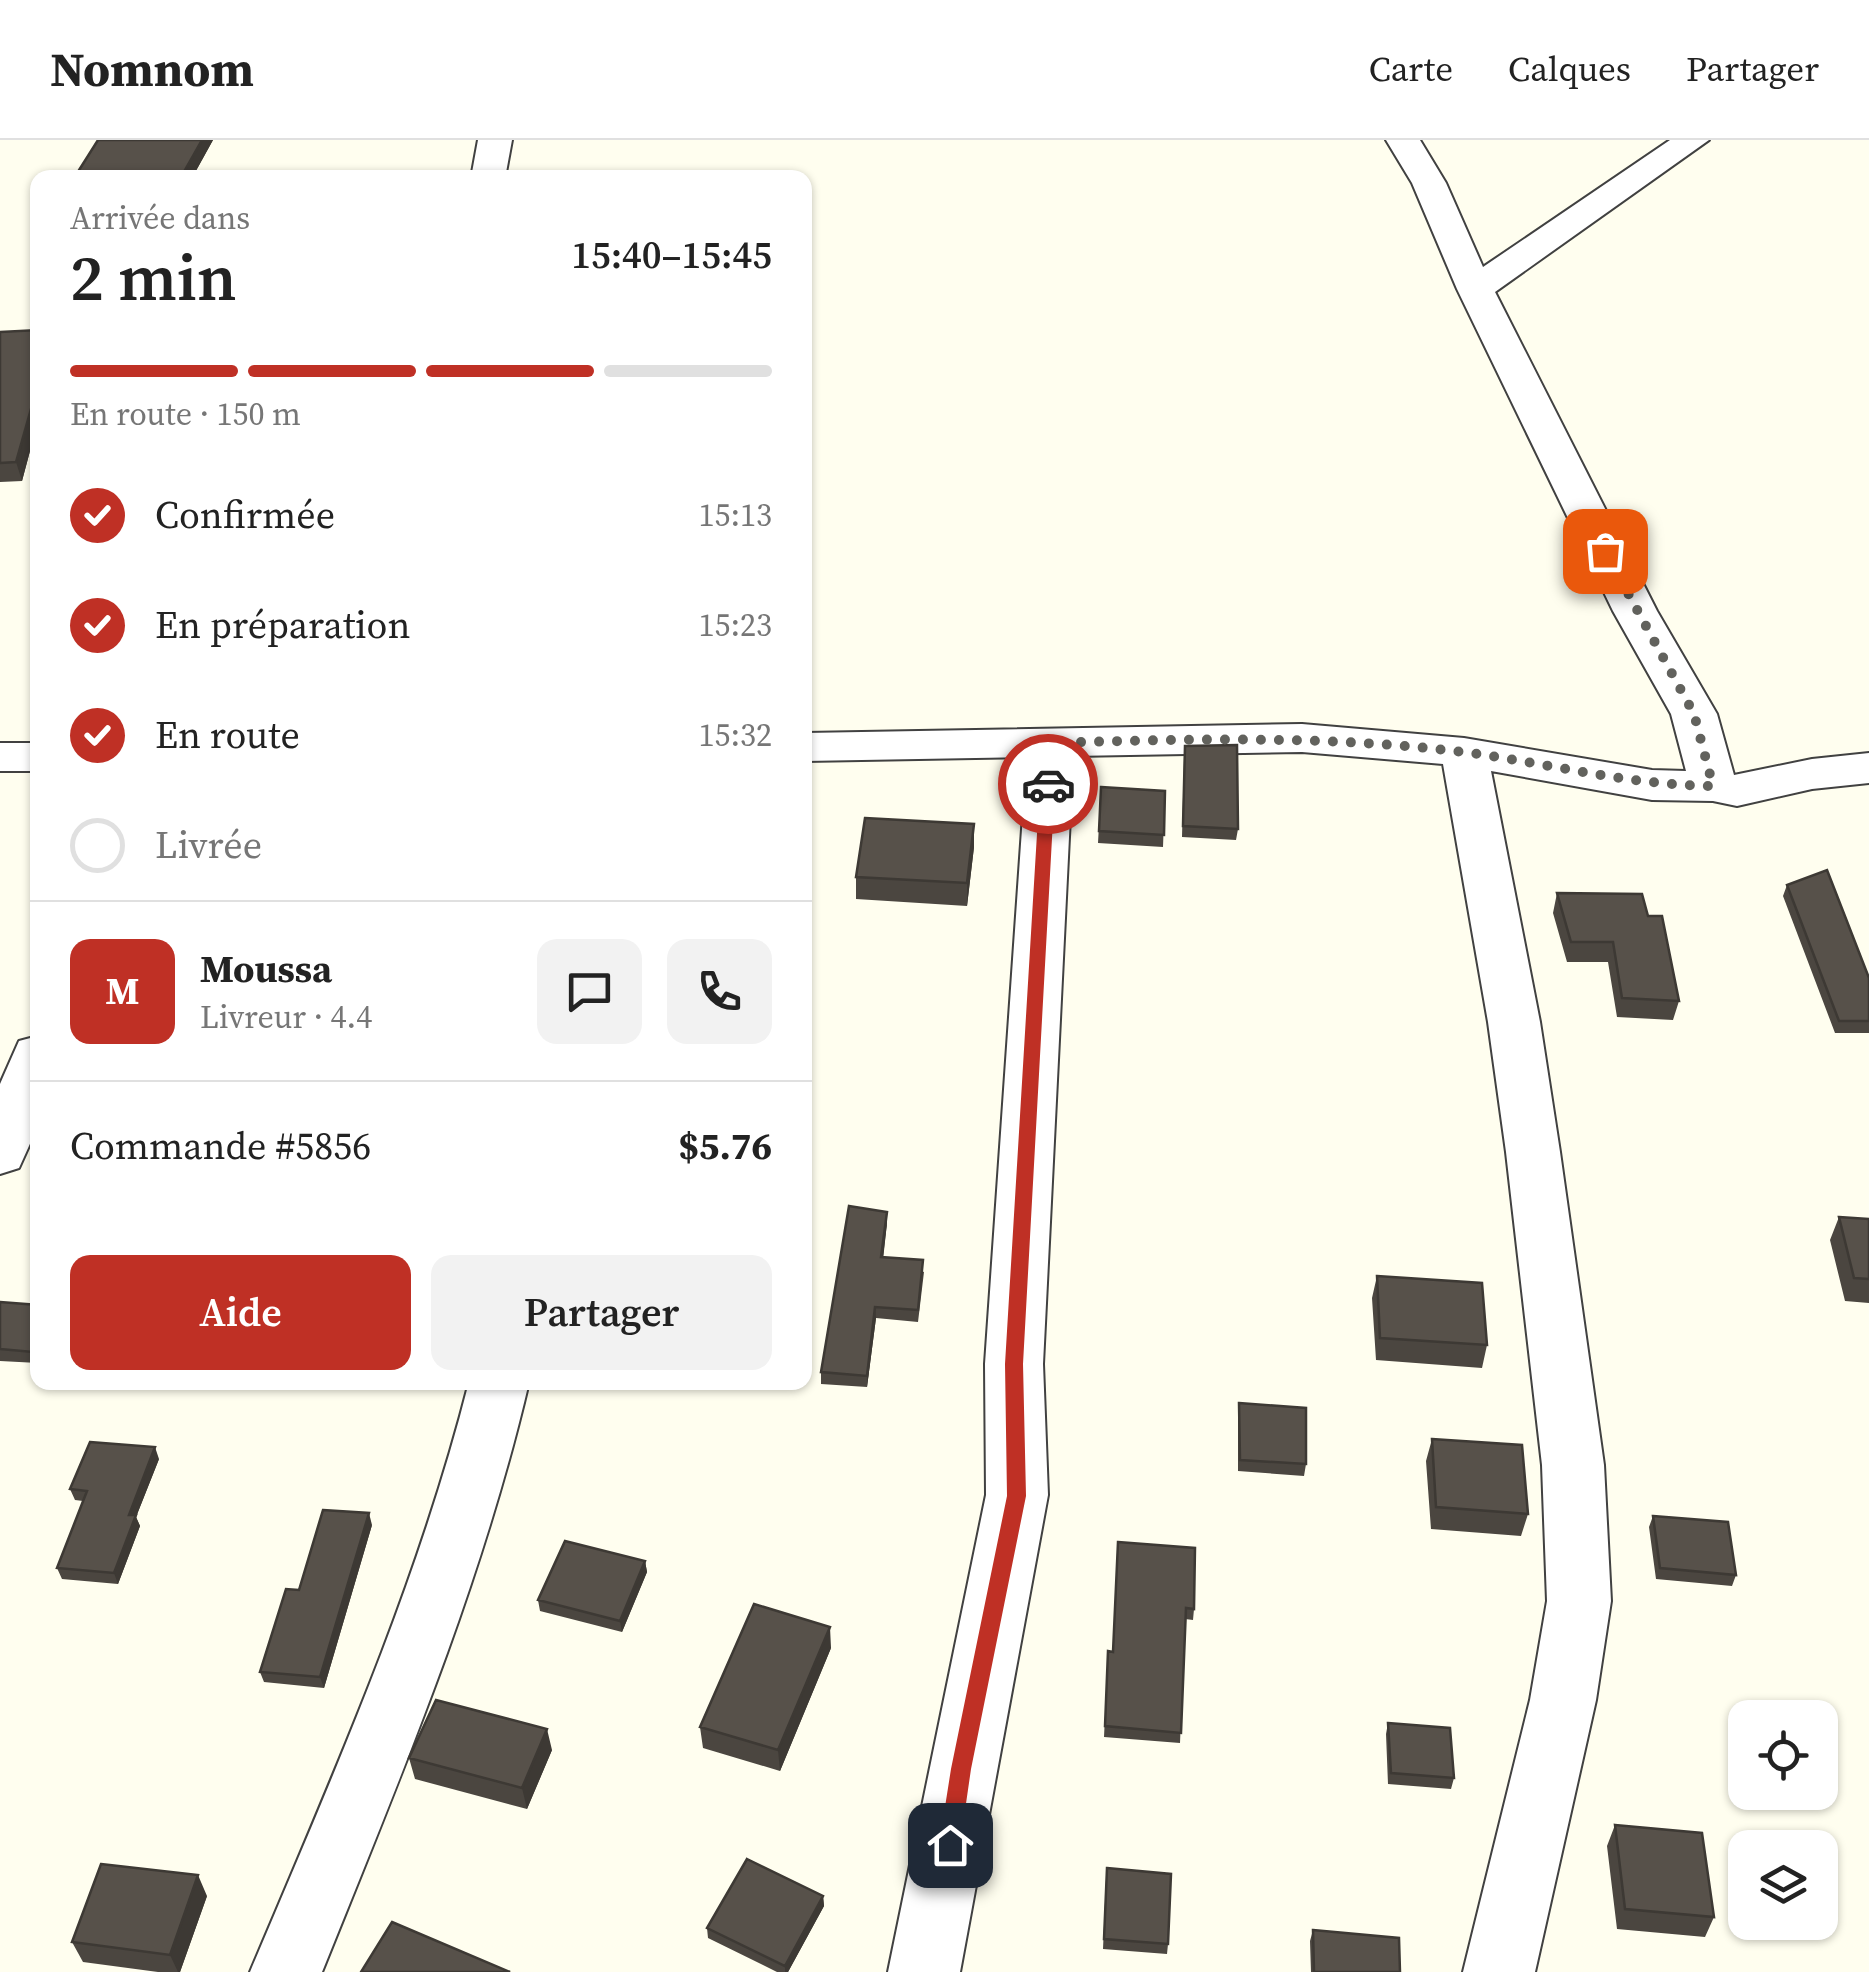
<!DOCTYPE html>
<html lang="fr">
<meta charset="utf-8">
<style>
:root{--surface:#fff;--page:#f2f2f2;--text:#222;--muted:#767676;--line:#e0e0e0;--accent:#bf3025}
body{margin:0;font-family:"Source Serif 4",serif;background:var(--page);color:var(--text);height:100vh;display:flex;flex-direction:column;font-size:38px;white-space:nowrap}
*{box-sizing:border-box;margin:0}
p{font-size:32px;color:var(--muted)}
.icon{flex:none;width:55px;height:55px;fill:none;stroke:currentColor;stroke-width:2;stroke-linecap:round;stroke-linejoin:round}
.map{position:relative;flex:1;overflow:hidden}
.details{position:absolute;left:30px;top:30px;width:782px;height:1220px;display:flex;flex-direction:column;background:var(--surface);border-radius:20px;box-shadow:0 2px 8px #0004}
.details>*{flex:none}
.buttons{position:absolute;left:1728px;top:1560px;display:grid;gap:20px}
.buttons a{display:grid;place-items:center;width:110px;height:110px;border-radius:20px;background:var(--surface);box-shadow:0 2px 8px #0004;font-size:50px}
.pin{position:absolute;display:grid;place-items:center;width:85px;height:85px;color:#fff;margin:-42px;border-radius:20px;box-shadow:0 5px 15px #0006}
.courier{position:absolute;display:grid;place-items:center;width:100px;height:100px;margin:-50px;border:8px solid #bf3025;border-radius:50%;background:#fff;color:#222;box-shadow:0 2px 12px #0007}
.head em{font-style:normal;font-weight:600}
.head div{display:flex;flex-direction:column-reverse}
.head{display:flex;align-items:center;justify-content:space-between;height:170px;padding:0 40px}
h1{font-size:65px;font-weight:600;line-height:75px}
.bar{display:grid;grid-template-columns:repeat(4,1fr);gap:15px 10px;align-content:center;height:120px;padding:0 40px}
.bar i{height:12px;border-radius:8px;background:var(--line)}
.bar .selected{background:var(--accent)}
.bar p{grid-column:span 4}
.line{display:flex;align-items:center;gap:25px;padding:0 40px;border-top:2px solid var(--line)}
.line div{flex:1}
.round{display:grid;place-items:center;flex:none;width:105px;height:105px;border-radius:20px;background:var(--page)}
ol{padding:0 40px;list-style:none}
li{display:flex;align-items:center;gap:30px;height:110px}
li p{margin-inline-start:auto}
li .icon{padding:10px;border-radius:50%;background:var(--accent);color:#fff;stroke-width:4}
li:last-child{color:var(--muted)}
li i{width:55px;height:55px;border:5px solid var(--line);border-radius:50%}
.button{display:flex;gap:20px;margin-top:auto;padding:20px 40px}
.button a{flex:1;height:115px;border-radius:20px;background:var(--accent);color:#fff;font-size:40px;font-weight:600;line-height:115px;text-align:center}
.button a+a{background:var(--page);color:var(--text)}
header{display:flex;align-items:center;gap:60px;box-sizing:border-box;height:140px;padding:0 50px;background:var(--surface);border-bottom:2px solid var(--line)}
header strong{font-size:48px}
nav{display:flex;gap:55px;margin-inline-start:auto;font-size:35px}
.map>svg:first-child{display:block}
.lines{fill:none;stroke-linecap:round;stroke-linejoin:round}
.minor-casing{stroke:#414141;stroke-width:4}
.minor{fill:#fff;fill-rule:evenodd}
.wall{fill:#4b4640}
.shaded-wall{fill:#3d3934}
.building{fill:#57514a;stroke:#3d3934;stroke-width:2.5}
.route{fill:#bf3025}
.done{stroke:#62625d;stroke-width:10;stroke-dasharray:0 18}
</style>
<header>
<strong>Nomnom</strong>
<nav><a>Carte</a><a>Calques</a><a>Partager</a></nav>
</header>
<div class="map">
<svg width="1869" height="1832" viewBox="0 0 1869 1832">
<rect width="100%" height="100%" fill="#fffeef"/>
<g class="lines">
<g class="minor-casing">
<path id="minor" d="M478 0H512L505 38H471Z
M1386 0H1420L1446 43 1483 127 1670 0H1709L1495 152 1657 471 1717 574 1734 635 1812 619 1869 613V643L1812 649 1737 666 1713 661 1652 660 1491 631 1540 882 1560 1012 1604 1325 1611 1461 1596 1560 1535 1832H1463L1530 1560 1547 1461 1542 1325 1506 1012 1488 882 1443 624 1302 612 1073 616 1043 1224 1048 1355 960 1832H888L986 1355 985 1224 1027 617 805 621V593L1302 584 1464 598 1652 630 1686 631 1671 574 1613 471 1457 149 1412 43Z
M0 603H38V631H0Z
M38 896V986L19 1028 0 1034V944L19 901Z
M469 1242H529C481 1447 400 1638 322 1832H250C332 1638 417 1447 469 1242Z"/>
</g>
<use href="#minor" class="minor"/>
</g>
<path class="wall" d="M98 0H213L192 38H74Z
M38 190V281L22 341 0 342V192Z
M1184 618 1238 689 1236 700 1182 697Z
M1101 647 1165 651 1163 707 1098 703Z
M974 707 967 766 856 759V737Z
M1787 745 1869 838V893H1835L1783 756Z
M1557 753 1648 776 1679 861 1673 880 1617 877 1608 822H1567L1553 773Z
M1839 1077 1869 1079V1163L1845 1161 1830 1100Z
M887 1083 883 1117 924 1132 918 1182 876 1178 867 1247 821 1244V1232Z
M1377 1136 1487 1205 1482 1228 1376 1220 1372 1158Z
M0 1162 38 1165V1223L0 1221Z
M1239 1263 1306 1324 1304 1336 1238 1331V1275Z
M1432 1299 1528 1374 1521 1396 1431 1389 1426 1321Z
M159 1319 136 1377 140 1386 118 1444 62 1439 57 1428 83 1361 75 1360 70 1349Z
M1653 1376 1736 1435 1732 1446 1656 1439 1649 1387Z
M372 1385 324 1548 264 1542 260 1532 299 1450Z
M1117 1413 1194 1469 1193 1480 1185 1479 1180 1603 1104 1597 1108 1511 1113 1512Z
M645 1421 647 1432 622 1492 540 1471 538 1460Z
M831 1508 780 1631 703 1608 700 1587Z
M1388 1583 1454 1638 1451 1649 1388 1644 1386 1594Z
M552 1610 527 1669 415 1639 409 1618Z
M1615 1685 1714 1777 1705 1797 1617 1789 1607 1706Z
M1106 1739 1168 1804 1167 1814 1103 1809Z
M207 1756 180 1832H158L83 1822 72 1802Z
M823 1756 824 1766 788 1832H777L708 1798 707 1788Z
M1313 1790 1400 1832H1311L1310 1801Z"/>
<path class="shaded-wall" d="M202 0H213L192 38H181Z
M38 244V281L22 341 16 322Z
M974 684V707L967 766V743Z
M887 1072V1083L882 1129 881 1117Z
M875 1167 876 1178 867 1247V1236Z
M38 1202V1223L33 1212Z
M155 1307 159 1319 136 1377 140 1386 118 1444 114 1433 129 1375Z
M369 1373 372 1385 324 1548 320 1537Z
M645 1421 647 1432 622 1492 620 1481Z
M830 1487 831 1508 780 1631 778 1610Z
M547 1589 552 1610 527 1669 522 1648Z
M198 1735 207 1756 180 1832H178L170 1815Z
M823 1756 824 1766 788 1832H785V1826Z"/>
<path class="building" d="M98 0H202L181 37 110 35 109 38H74Z
M38 190V244L16 322 0 323V192Z
M1237 605 1238 689 1183 686 1185 606Z
M1101 647 1165 651 1164 695 1099 691Z
M865 678 974 684 967 743 856 737Z
M1827 730 1869 838V881H1839L1787 745Z
M1557 753 1642 754 1648 776H1662L1679 861 1622 858 1613 802H1571Z
M849 1066 887 1072 881 1117 923 1120 918 1170 875 1167 867 1236 821 1232Z
M1839 1077 1869 1079V1139L1854 1138Z
M1377 1136 1482 1143 1487 1205 1380 1198Z
M0 1162 38 1165V1202L33 1212 0 1209Z
M1239 1263 1306 1268V1324L1240 1320Z
M1432 1299 1522 1305 1528 1374 1436 1367Z
M90 1302 155 1307 129 1375H136L114 1433 57 1428 87 1351 70 1349Z
M323 1370 369 1373 320 1537 260 1532 286 1449 299 1450Z
M1653 1376 1728 1382 1736 1435 1660 1428Z
M565 1401 645 1421 620 1481 538 1460Z
M1118 1402 1195 1408 1194 1469 1186 1468 1181 1593 1105 1586 1108 1511 1113 1512Z
M754 1464 830 1487 778 1610 700 1587Z
M436 1560 547 1589 522 1648 409 1618Z
M1388 1583 1450 1588 1454 1638 1391 1633Z
M1615 1685 1702 1693 1714 1777 1625 1769Z
M747 1719 823 1756 785 1826 707 1788Z
M101 1724 198 1735 170 1815 72 1802Z
M1107 1728 1171 1734 1168 1804 1104 1799Z
M392 1782 510 1832H361Z
M1313 1790 1399 1798 1400 1832H1314Z"/>
<path class="route" d="M1048 640 1055 644 1023 1224 1026 1356 971 1629 960 1705 957 1712 950 1715 942 1712 939 1705 951 1629 1007 1356 1005 1224 1040 644Z"/>
<g class="lines">
<path class="done" d="M1048 644 1050 603C1189 599 1325 595 1463 612 1548 623 1627 645 1713 646L1694 574 1605 411"/>
</g>
</svg>
<div class="buttons">
<a><svg class="icon" aria-label="locate" viewBox="0 0 24 24"><circle cx="12" cy="12" r="6"/><path d="M12 2v4M12 18v4M2 12h4M18 12h4"/></svg></a>
<a><svg class="icon" aria-label="layers" viewBox="0 0 24 24"><path d="M12 4l9 5-9 5-9-5zM3 14l9 5 9-5"/></svg></a>
</div>
<div class="pin" style="left:1605px;top:411px;background:#ea580c"><svg class="icon" aria-label="bag" viewBox="0 0 24 24"><path d="M5 8h14l-1 12H6zM9 8a3 3 0 0 1 6 0"/></svg></div>
<div class="pin" style="left:950px;top:1705px;background:#1f2937"><svg class="icon" aria-label="home" viewBox="0 0 24 24"><path d="M3 11l9-7 9 7M6 9v11h12V9"/></svg></div>
<div class="courier" style="left:1048px;top:644px"><svg class="icon" aria-label="car" viewBox="0 0 24 24"><path d="M5 17H2v-5l4-1 3-4h7l3 4 3 1v5h-3M9 17h6M6 11h13"/><circle cx="7" cy="17" r="2"/><circle cx="17" cy="17" r="2"/></svg></div>
<section class="details">
<div class="head"><div><h1>2 min</h1><p>Arrivée dans</p></div><em>15:40–15:45</em></div>
<div class="bar"><i class="selected"></i><i class="selected"></i><i class="selected"></i><i></i><p>En route · 150 m</p></div>
<ol>
<li><svg class="icon" aria-label="check" viewBox="0 0 24 24"><path d="M5 12l5 5 9-10"/></svg>Confirmée<p>15:13</p></li>
<li><svg class="icon" aria-label="check" viewBox="0 0 24 24"><path d="M5 12l5 5 9-10"/></svg>En préparation<p>15:23</p></li>
<li><svg class="icon" aria-label="check" viewBox="0 0 24 24"><path d="M5 12l5 5 9-10"/></svg>En route<p>15:32</p></li>
<li><i></i>Livrée</li>
</ol>
<div class="line" style="height:180px"><b class="round" style="background:var(--accent);color:#fff">M</b><div><b>Moussa</b><p>Livreur · 4.4</p></div><a class="round"><svg class="icon" aria-label="chat" viewBox="0 0 24 24"><path d="M4 5h16v11H9l-5 4z"/></svg></a><a class="round"><svg class="icon" aria-label="phone" viewBox="0 0 24 24"><path d="M5 4h4l2 5-3 2q2 4 5 5l2-3 5 2v4C11 20 4 13 5 4z"/></svg></a></div>
<div class="line" style="height:130px"><div>Commande #5856</div><b>$5.76</b></div>
<div class="button"><a>Aide</a><a>Partager</a></div>
</section>
</div>
